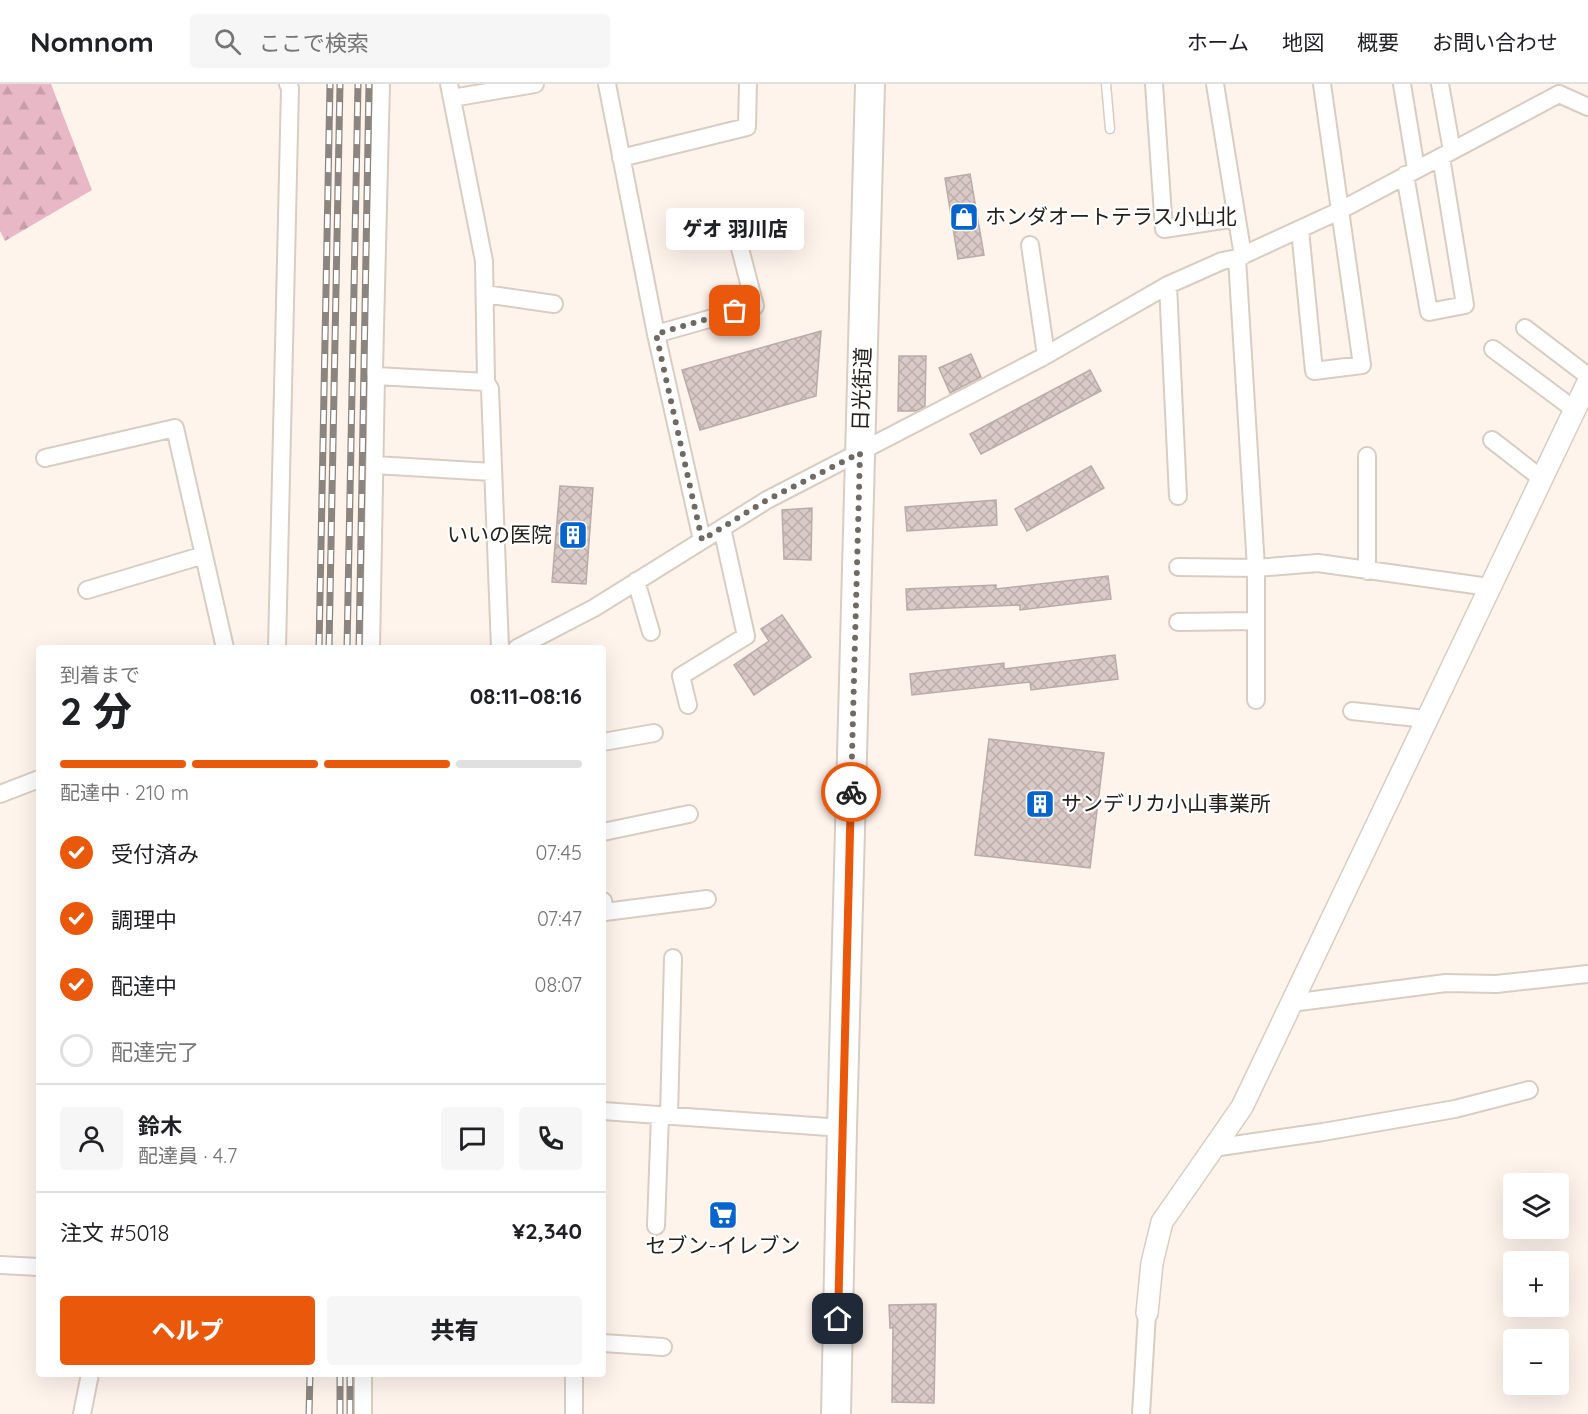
<!DOCTYPE html>
<html lang="ja">
<meta charset="utf-8">
<style>
:root{--surface:#fff;--page:#f6f6f6;--text:#202124;--muted:#757577;--line:#e0e0e0;--accent:#ea580c}
body{margin:0;font-family:Quicksand,"Noto Sans JP",sans-serif;background:var(--page);color:var(--text);height:100vh;display:flex;flex-direction:column;font-size:22px;white-space:nowrap}
*{box-sizing:border-box;margin:0}
p{font-size:20px;color:var(--muted)}
.icon{flex:none;width:33px;height:33px;fill:none;stroke:currentColor;stroke-width:2;stroke-linecap:round;stroke-linejoin:round}
.map{position:relative;flex:1;overflow:hidden}
.side{position:absolute;left:36px;top:561px;width:570px;height:732px;display:flex;flex-direction:column;background:var(--surface);border-radius:6px;box-shadow:0 6px 24px #0002}
.side>*{flex:none}
.buttons{position:absolute;left:1503px;top:1089px;display:grid;gap:12px}
.buttons a{display:grid;place-items:center;width:66px;height:66px;border-radius:6px;background:var(--surface);box-shadow:0 6px 24px #0002;font-size:30px}
.pin{position:absolute;display:grid;place-items:center;width:51px;height:51px;color:#fff;margin:-26px;border-radius:12px;box-shadow:0 3px 9px #0006}
.courier{position:absolute;display:grid;place-items:center;width:60px;height:60px;margin:-30px;border:4px solid #ea580c;border-radius:50%;background:#fff;color:#222;box-shadow:0 2px 8px #0007}
.bubble{position:absolute;height:42px;border-radius:6px;background:var(--surface);box-shadow:0 6px 24px #0002;font-size:20px;font-weight:800;line-height:42px;text-align:center}
.overview em{font-style:normal;font-weight:800}
.overview div{display:flex;flex-direction:column-reverse}
.overview{display:flex;align-items:center;justify-content:space-between;height:102px;padding:0 24px}
h1{font-size:39px;font-weight:800;line-height:45px}
.bar{display:grid;grid-template-columns:repeat(4,1fr);gap:9px 6px;align-content:center;height:72px;padding:0 24px}
.bar i{height:8px;border-radius:4px;background:var(--line)}
.bar .selected{background:var(--accent)}
.bar p{grid-column:span 4}
.line{display:flex;align-items:center;gap:15px;padding:0 24px;border-top:2px solid var(--line)}
.line div{flex:1}
.round{display:grid;place-items:center;flex:none;width:63px;height:63px;border-radius:6px;background:var(--page)}
ol{padding:0 24px;list-style:none}
li{display:flex;align-items:center;gap:18px;height:66px}
li p{margin-inline-start:auto}
li .icon{padding:6px;border-radius:50%;background:var(--accent);color:#fff;stroke-width:4}
li:last-child{color:var(--muted)}
li i{width:33px;height:33px;border:3px solid var(--line);border-radius:50%}
.action{display:flex;gap:12px;margin-top:auto;padding:12px 24px}
.action a{flex:1;height:69px;border-radius:6px;background:var(--accent);color:#fff;font-size:24px;font-weight:800;line-height:69px;text-align:center}
.action a+a{background:var(--page);color:var(--text)}
header{display:flex;align-items:center;gap:36px;box-sizing:border-box;height:84px;padding:0 30px;background:var(--surface);border-bottom:2px solid var(--line)}
header strong{font-size:28px}
nav{display:flex;gap:33px;margin-inline-start:auto;font-size:21px}
.search{width:420px;height:54px;background:var(--page);display:flex;align-items:center;gap:15px;box-sizing:border-box;padding:0 21px;border-radius:6px;color:var(--muted);font-size:22px}
.map>svg:first-child{display:block}
.forest{fill:url(#forest-firs)}
.building{fill:url(#building-cross-hatch);stroke:#bbaba8;stroke-width:1.5}
.lines{fill:none;stroke-linecap:round;stroke-linejoin:round}
.service-casing{stroke:#d8cdc2;stroke-width:11}
.minor-casing{stroke:#d8cdc2;stroke-width:20}
.tertiary-casing{stroke:#d8cdc2;stroke-width:24}
.trunk-casing{stroke:#d8cdc2;stroke-width:32}
.service{stroke:#fff;stroke-width:8}
.minor{stroke:#fff;stroke-width:16}
.tertiary{stroke:#fff;stroke-width:21}
.trunk{stroke:#fff;stroke-width:28}
.rail-casing{stroke:#8c857f;stroke-width:7}
.rail{stroke:#fff;stroke-width:4.5;stroke-dasharray:14;stroke-linecap:butt}
.done{stroke:#706a65;stroke-width:6;stroke-dasharray:0 10.8}
.route{stroke:#ea580c;stroke-width:8}
.labels{text-anchor:middle;stroke-width:4.5;stroke-linejoin:round;paint-order:stroke}
.poi-label{font-size:21px;fill:#24201c;stroke:#fff;text-anchor:start}
.street-label{font-size:21px;fill:#24201c;stroke:#fff}
</style>
<header>
<strong>Nomnom</strong>
<div class="search"><svg class="icon" aria-label="search" viewBox="0 0 24 24"><circle cx="10" cy="10" r="6"/><path d="M15 15l6 6"/></svg>ここで検索</div>
<nav><a>ホーム</a><a>地図</a><a>概要</a><a>お問い合わせ</a></nav>
</header>
<div class="map">
<svg width="1588" height="1330" viewBox="0 0 1588 1330">
<defs>
<pattern id="forest-firs" width="22" height="20" patternUnits="userSpaceOnUse" patternTransform="scale(1.5)"><rect width="22" height="20" fill="#e8b8c7"/><path d="M5 1l3.5 6h-7zM16 11l3.5 6h-7z" fill="#c79eaa"/></pattern>
<pattern id="building-cross-hatch" width="8" height="8" patternUnits="userSpaceOnUse" patternTransform="scale(1.5)"><rect width="8" height="8" fill="#dacac7"/><path d="M0 0l8 8M0 8l8-8" fill="none" stroke="#bbadaa"/></pattern>
</defs>
<rect width="100%" height="100%" fill="#fef4ec"/>
<path class="forest" d="M0 0H51L92 106 5 157 0 147Z"/>
<path class="building" d="M970 90 984 171 958 175 945 94Z
M821 247 816 312 700 346 682 286Z
M971 270 981 293 950 309 939 284Z
M899 272H926L925 322 916 327H898Z
M1090 286 1101 307 981 370 970 350Z
M1091 382 1104 404 1027 447 1015 425Z
M560 402 593 404 586 500 552 498Z
M996 416 997 441 907 447 905 423Z
M812 424 811 476 784 475 782 426Z
M1108 492 1111 515 1020 526V521L907 526 906 505 996 501V505Z
M782 531 811 573 754 611 734 581 769 557 761 545Z
M1115 571 1118 595 1031 606 1030 598 912 611 910 590 1004 579V585Z
M989 655 1104 669 1090 784 975 771Z
M936 1220 934 1319 892 1318 893 1244H890L889 1221Z"/>
<g class="lines">
<g class="service-casing">
<path id="service" d="M1106 0 1110 45"/>
</g>
<g class="minor-casing">
<path id="minor" d="M449 0 484 177 486 298 490 305 500 564
M607 0 656 250 702 456
M1154 0 1164 145 1236 134
M1215 0 1243 172
M1402 0 1416 85
M1440 0 1452 67
M1559 10 1588 23
M452 14 535 0
M621 74 747 43 748 0
M1405 91 1429 228 1465 221 1441 73
M1300 146 1314 287 1362 281 1322 0
M1030 161 1046 271
M1237 174 1256 484V616
M1168 201 1178 412
M485 210 554 220
M1525 244 1588 292
M656 250 755 222 736 149
M1493 265 1575 326
M376 292 486 298
M1492 356 1542 395
M45 374 175 344 225 564
M375 381 492 388
M1178 483 1256 484 1318 479 1489 503
M1367 487V372
M636 497 651 548
M87 506 204 471
M1178 538 1255 537
M277 564 290 4 288 0
M371 564 376 292 374 285 381 0
M517 564 594 524 767 416 1041 274 1168 201 1222 177 1237 174 1339 127 1559 10
M688 621 681 592 746 552 722 444
M1352 627 1426 635
M603 658 654 649
M0 710 39 695
M603 748 689 730
M603 817 605 828 707 815
M1291 919 1446 899 1496 900 1588 890
M603 1027 842 1044
M669 1032 673 874
M1213 1064 1323 1048 1455 1025 1529 1006
M656 1142 660 1031
M0 1181 39 1183
M603 1259 663 1263
M363 1290V1330
M82 1330 90 1290
M574 1330V1290
M1141 1330 1147 1229"/>
</g>
<g class="tertiary-casing">
<path id="tertiary" d="M1147 1229 1152 1179 1162 1138 1242 1023 1588 298"/>
</g>
<g class="trunk-casing">
<path id="trunk" d="M836 1330 842 1044 870 0"/>
</g>
<use href="#service" class="service"/>
<use href="#minor" class="minor"/>
<use href="#tertiary" class="tertiary"/>
<use href="#trunk" class="trunk"/>
<g class="rail-casing">
<path id="rail" d="M319 564 330 0
M329 564 340 0
M347 564 358 0
M359 564 369 0
M309 1330 310 1290
M340 1330V1290
M350 1330V1290"/>
</g>
<use href="#rail" class="rail"/>
</g>
<g class="lines">
<path class="done" d="M735 227 656 250 702 456 767 416 860 369 851 708"/>
<path class="route" d="M838 1235 851 708"/>
</g>
<defs>
<g id="shop-square" transform="scale(1.5)"><rect x="-9" y="-9" width="18" height="18" rx="4" fill="#0864cd" stroke="#fff"/><path d="M-5-2.5h2.3a2.7 3.5 0 0 1 5.4 0H5L5.5 6h-11ZM-1.5-2.5h3a1.5 2.3 0 0 0-3 0Z" fill="#fff"/></g>
<g id="building-square" transform="scale(1.5)"><rect x="-9" y="-9" width="18" height="18" rx="4" fill="#0864cd" stroke="#fff"/><path d="M-4-6H4V6H1V3H-1V6H-4ZM-2.5-4.3h1.7v1.8h-1.7ZM.8-4.3h1.7v1.8H.8ZM-2.5-1h1.7V.8h-1.7ZM.8-1h1.7V.8H.8Z" fill="#fff"/></g>
<g id="supermarket-square" transform="scale(1.5)"><rect x="-9" y="-9" width="18" height="18" rx="4" fill="#0864cd" stroke="#fff"/><path d="M-6-5.5h2.5l.6 2H6L4.5 2H-2.5L-4.4-4H-6ZM-1.5 3.2a1.3 1.3 0 1 0 .1 0ZM3 3.2a1.3 1.3 0 1 0 .1 0Z" fill="#fff"/></g>
</defs>
<g fill-rule="evenodd">
<use href="#shop-square" x="964" y="133"/>
<use href="#building-square" x="573" y="451"/>
<use href="#building-square" x="1040" y="720"/>
<use href="#supermarket-square" x="723" y="1131"/>
</g>
<g class="labels">
<g class="poi-label">
<text x="985" y="140">ホンダオートテラス小山北</text>
<text x="552" y="458" text-anchor="end">いいの医院</text>
<text x="1061" y="727">サンデリカ小山事業所</text>
<text x="723" y="1169" text-anchor="middle">セブン-イレブン</text>
</g>
<g class="street-label">
<text transform="translate(862 305) rotate(-88)" y="7">日光街道</text>
</g>
</g>
</svg>
<div class="buttons">
<a><svg class="icon" aria-label="layers" viewBox="0 0 24 24"><path d="M12 4l9 5-9 5-9-5zM3 14l9 5 9-5"/></svg></a>
<a>+</a>
<a>−</a>
</div>
<div class="pin" style="left:735px;top:227px;background:#ea580c"><svg class="icon" aria-label="bag" viewBox="0 0 24 24"><path d="M5 8h14l-1 12H6zM9 8a3 3 0 0 1 6 0"/></svg></div>
<div class="pin" style="left:838px;top:1235px;background:#1f2937"><svg class="icon" aria-label="home" viewBox="0 0 24 24"><path d="M3 11l9-7 9 7M6 9v11h12V9"/></svg></div>
<div class="courier" style="left:851px;top:708px"><svg class="icon" aria-label="bike" viewBox="0 0 24 24"><circle cx="6" cy="16" r="4"/><circle cx="18" cy="16" r="4"/><path d="M6 16l4-8h5l3 8M10 8l3 8H6M13 5h3"/></svg></div>
<div class="bubble" style="left:666px;top:124px;width:138px">ゲオ 羽川店</div>
<section class="side">
<div class="overview"><div><h1>2 分</h1><p>到着まで</p></div><em>08:11–08:16</em></div>
<div class="bar"><i class="selected"></i><i class="selected"></i><i class="selected"></i><i></i><p>配達中 · 210 m</p></div>
<ol>
<li><svg class="icon" aria-label="check" viewBox="0 0 24 24"><path d="M5 12l5 5 9-10"/></svg>受付済み<p>07:45</p></li>
<li><svg class="icon" aria-label="check" viewBox="0 0 24 24"><path d="M5 12l5 5 9-10"/></svg>調理中<p>07:47</p></li>
<li><svg class="icon" aria-label="check" viewBox="0 0 24 24"><path d="M5 12l5 5 9-10"/></svg>配達中<p>08:07</p></li>
<li><i></i>配達完了</li>
</ol>
<div class="line" style="height:108px"><a class="round"><svg class="icon" aria-label="person" viewBox="0 0 24 24"><circle cx="12" cy="8" r="4"/><path d="M4 21q1-7 8-7t8 7"/></svg></a><div><b>鈴木</b><p>配達員 · 4.7</p></div><a class="round"><svg class="icon" aria-label="chat" viewBox="0 0 24 24"><path d="M4 5h16v11H9l-5 4z"/></svg></a><a class="round"><svg class="icon" aria-label="phone" viewBox="0 0 24 24"><path d="M5 4h4l2 5-3 2q2 4 5 5l2-3 5 2v4C11 20 4 13 5 4z"/></svg></a></div>
<div class="line" style="height:78px"><div>注文 #5018</div><b>¥2,340</b></div>
<div class="action"><a>ヘルプ</a><a>共有</a></div>
</section>
</div>
